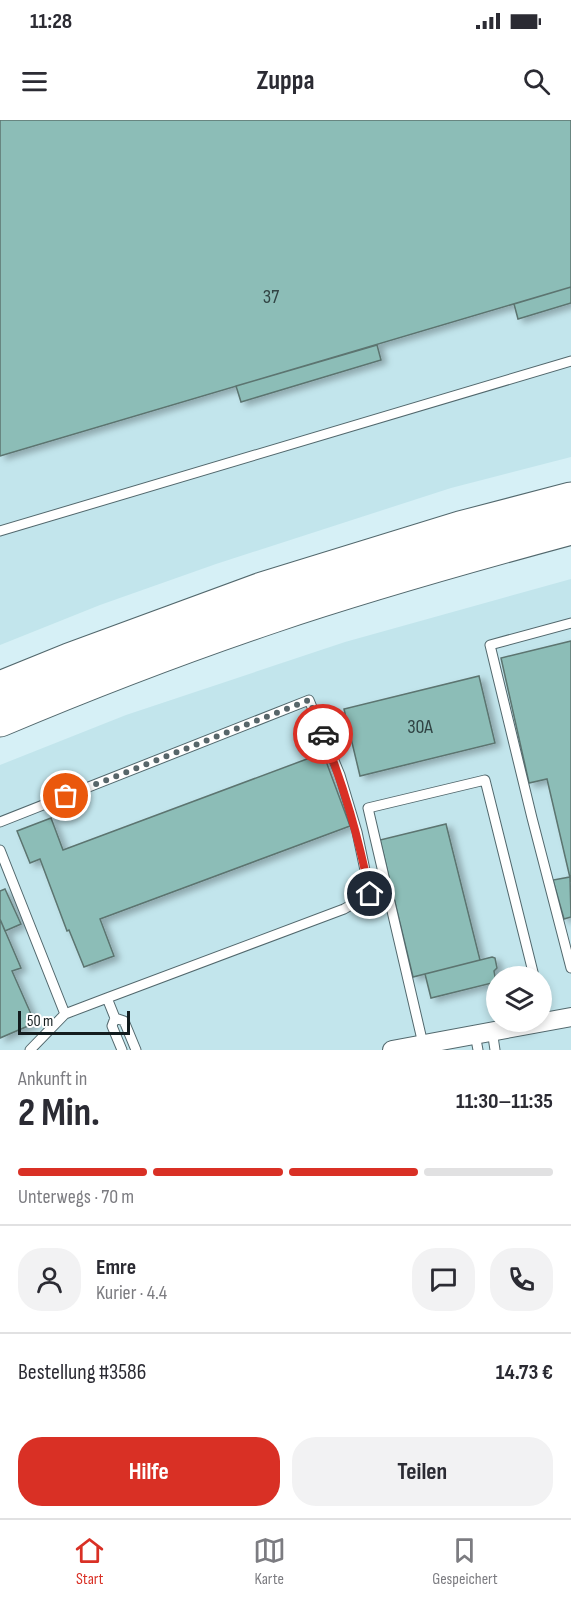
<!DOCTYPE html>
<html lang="de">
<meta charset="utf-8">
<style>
:root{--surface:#fff;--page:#f2f2f3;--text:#2b2b33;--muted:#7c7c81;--line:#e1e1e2;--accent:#d93025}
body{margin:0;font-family:"Sofia Sans Condensed",sans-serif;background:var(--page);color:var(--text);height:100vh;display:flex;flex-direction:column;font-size:22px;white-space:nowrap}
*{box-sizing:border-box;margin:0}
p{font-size:20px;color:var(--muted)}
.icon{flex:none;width:33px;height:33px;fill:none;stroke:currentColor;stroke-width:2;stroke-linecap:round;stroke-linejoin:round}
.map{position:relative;height:930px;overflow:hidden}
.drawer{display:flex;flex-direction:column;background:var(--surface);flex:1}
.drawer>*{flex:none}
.tools{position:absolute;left:486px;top:846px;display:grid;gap:12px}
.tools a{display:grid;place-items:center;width:66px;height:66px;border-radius:50%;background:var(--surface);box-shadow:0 3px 9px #0003;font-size:30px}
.scale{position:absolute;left:18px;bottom:15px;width:112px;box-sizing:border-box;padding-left:6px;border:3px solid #131c1e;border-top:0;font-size:16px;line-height:21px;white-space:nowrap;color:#131c1e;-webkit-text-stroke:4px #fff;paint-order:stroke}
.pin{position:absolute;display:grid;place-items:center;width:51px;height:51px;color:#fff;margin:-26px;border:3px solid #fff;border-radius:50%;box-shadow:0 2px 6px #0007}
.courier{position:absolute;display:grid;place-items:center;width:60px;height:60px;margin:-30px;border:4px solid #d93025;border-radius:50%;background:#fff;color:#222;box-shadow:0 2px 8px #0007}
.head em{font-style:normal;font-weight:700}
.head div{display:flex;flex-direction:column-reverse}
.head{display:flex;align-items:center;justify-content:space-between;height:102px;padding:0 18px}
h1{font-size:39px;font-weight:700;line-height:45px}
.bar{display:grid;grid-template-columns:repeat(4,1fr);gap:9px 6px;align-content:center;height:72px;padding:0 18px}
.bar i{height:8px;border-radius:4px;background:var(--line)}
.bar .current{background:var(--accent)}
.bar p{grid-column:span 4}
.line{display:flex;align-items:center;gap:15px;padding:0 18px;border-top:2px solid var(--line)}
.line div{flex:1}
.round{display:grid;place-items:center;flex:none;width:63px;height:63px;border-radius:24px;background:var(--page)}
.primary-button{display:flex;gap:12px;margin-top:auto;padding:12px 18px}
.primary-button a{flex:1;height:69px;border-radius:24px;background:var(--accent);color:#fff;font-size:24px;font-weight:700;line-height:69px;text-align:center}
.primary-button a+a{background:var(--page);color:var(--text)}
.status{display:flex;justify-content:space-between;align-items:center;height:42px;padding:0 30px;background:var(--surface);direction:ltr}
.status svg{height:16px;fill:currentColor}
header{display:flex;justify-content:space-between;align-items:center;height:78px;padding:0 18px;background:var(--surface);font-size:27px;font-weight:700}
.menu{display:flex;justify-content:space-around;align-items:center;height:84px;border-top:2px solid var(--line);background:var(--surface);font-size:16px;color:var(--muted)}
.menu a{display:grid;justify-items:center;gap:3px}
.menu .current{color:var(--accent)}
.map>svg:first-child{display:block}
.built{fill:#c2e5ec;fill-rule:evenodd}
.building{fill:#8cbdb7;stroke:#5c7470;stroke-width:1.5;filter:url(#shadow)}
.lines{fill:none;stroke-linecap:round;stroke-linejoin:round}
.service-casing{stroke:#52686d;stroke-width:11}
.minor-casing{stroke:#52686d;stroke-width:20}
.motorway-casing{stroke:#52686d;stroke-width:35}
.service{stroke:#fff;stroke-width:9}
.minor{stroke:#fff;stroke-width:18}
.motorway{stroke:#fff;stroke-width:33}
.done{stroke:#57666a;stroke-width:6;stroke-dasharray:0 10.8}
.route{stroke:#d93025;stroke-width:8}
.labels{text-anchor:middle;stroke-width:4.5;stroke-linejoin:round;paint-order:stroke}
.number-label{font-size:20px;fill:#314444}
</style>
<div class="status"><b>11:28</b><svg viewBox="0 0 49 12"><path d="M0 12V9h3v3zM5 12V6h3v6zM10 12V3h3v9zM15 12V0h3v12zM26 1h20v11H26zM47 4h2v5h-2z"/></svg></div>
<header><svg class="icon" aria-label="menu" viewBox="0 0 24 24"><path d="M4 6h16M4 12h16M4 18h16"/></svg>Zuppa<svg class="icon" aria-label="search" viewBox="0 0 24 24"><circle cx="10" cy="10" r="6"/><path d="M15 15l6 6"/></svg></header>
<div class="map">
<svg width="571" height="930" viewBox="0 0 571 930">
<defs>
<filter id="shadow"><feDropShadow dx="5.5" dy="3.5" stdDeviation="3" flood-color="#0004"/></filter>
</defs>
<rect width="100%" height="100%" fill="#d6f0f6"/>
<path class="built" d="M0 0H571V337L451 368 216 444 100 485 0 525Z
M571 459V930H0V645L126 595 345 522ZM496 856H542V902H496Z"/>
<path class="building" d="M0 0H571V167L0 336Z
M571 167V183L518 199 514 184Z
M377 225 381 240 241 282 236 266Z
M571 521V762L547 659 529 663 501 538Z
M479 556 495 623 360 656 344 589Z
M323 633 350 706 100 799 114 836 84 847 69 810 67 811 40 739 30 743 17 711 51 698 63 730Z
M446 704 480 840 413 857 380 720Z
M570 757 571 797 564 799 553 760Z
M5 769 21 804 5 811 0 799V771Z
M0 799 21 848 12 851 35 903 0 918Z
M492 837 495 838 497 848 494 851 496 862 431 878 425 854Z"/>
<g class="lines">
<g class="service-casing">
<path id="service" d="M0 411 571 241
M571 503 490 525 532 698 571 848
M0 702 309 580 340 655 357 712 370 774 344 789 107 878 115 898 112 906 122 930
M0 730 65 894 107 878
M542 885 546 901
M115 898 124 901 136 930
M492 910 495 930
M475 914 478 930
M423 924 368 688 485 660 534 856
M30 930 65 894"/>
</g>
<g class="minor-casing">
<path id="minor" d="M392 930 571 897"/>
</g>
<g class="motorway-casing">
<path id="motorway" d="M0 568 69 540 262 469 460 408 571 379
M0 600C90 562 181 527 273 496 371 463 471 435 571 408"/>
</g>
<use href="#service" class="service"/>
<use href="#minor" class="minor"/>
<use href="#motorway" class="motorway"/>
</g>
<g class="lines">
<path class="done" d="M66 676 309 580 323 614"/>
<path class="route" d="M323 614C345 669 358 716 370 774"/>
</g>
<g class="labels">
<g class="number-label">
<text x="271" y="183">37</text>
<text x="420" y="613">30A</text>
</g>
</g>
</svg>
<div class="tools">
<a><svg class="icon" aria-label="layers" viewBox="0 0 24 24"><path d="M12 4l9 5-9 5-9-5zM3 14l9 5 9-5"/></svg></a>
</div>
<div class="scale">50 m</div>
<div class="pin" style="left:66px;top:676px;background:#ea580c"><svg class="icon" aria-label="bag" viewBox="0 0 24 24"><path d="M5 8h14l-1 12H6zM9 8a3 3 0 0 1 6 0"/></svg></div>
<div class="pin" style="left:370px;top:774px;background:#1f2937"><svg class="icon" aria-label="home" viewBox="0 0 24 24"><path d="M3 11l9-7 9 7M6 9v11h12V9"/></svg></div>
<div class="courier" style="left:323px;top:614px"><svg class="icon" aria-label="car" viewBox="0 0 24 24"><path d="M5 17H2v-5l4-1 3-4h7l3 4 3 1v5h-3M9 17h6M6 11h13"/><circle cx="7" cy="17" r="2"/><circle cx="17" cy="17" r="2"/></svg></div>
</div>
<section class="drawer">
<div class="head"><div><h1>2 Min.</h1><p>Ankunft in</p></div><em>11:30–11:35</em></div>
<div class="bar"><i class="current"></i><i class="current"></i><i class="current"></i><i></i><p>Unterwegs · 70 m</p></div>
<div class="line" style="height:108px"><a class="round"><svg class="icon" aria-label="person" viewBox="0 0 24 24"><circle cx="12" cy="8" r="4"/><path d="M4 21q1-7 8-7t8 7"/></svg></a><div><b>Emre</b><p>Kurier · 4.4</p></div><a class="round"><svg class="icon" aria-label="chat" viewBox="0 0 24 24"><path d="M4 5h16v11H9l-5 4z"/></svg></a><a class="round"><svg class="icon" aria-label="phone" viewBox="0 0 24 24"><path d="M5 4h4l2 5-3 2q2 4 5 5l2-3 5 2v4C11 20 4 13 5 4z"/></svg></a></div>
<div class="line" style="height:78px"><div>Bestellung #3586</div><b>14.73 €</b></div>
<div class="primary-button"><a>Hilfe</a><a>Teilen</a></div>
</section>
<nav class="menu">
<a class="current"><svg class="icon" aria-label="home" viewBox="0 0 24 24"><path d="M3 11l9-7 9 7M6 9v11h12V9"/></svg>Start</a>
<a><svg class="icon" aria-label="map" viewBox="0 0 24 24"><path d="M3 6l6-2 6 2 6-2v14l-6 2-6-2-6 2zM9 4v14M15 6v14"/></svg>Karte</a>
<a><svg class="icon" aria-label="saved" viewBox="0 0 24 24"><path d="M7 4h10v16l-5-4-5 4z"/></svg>Gespeichert</a>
</nav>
